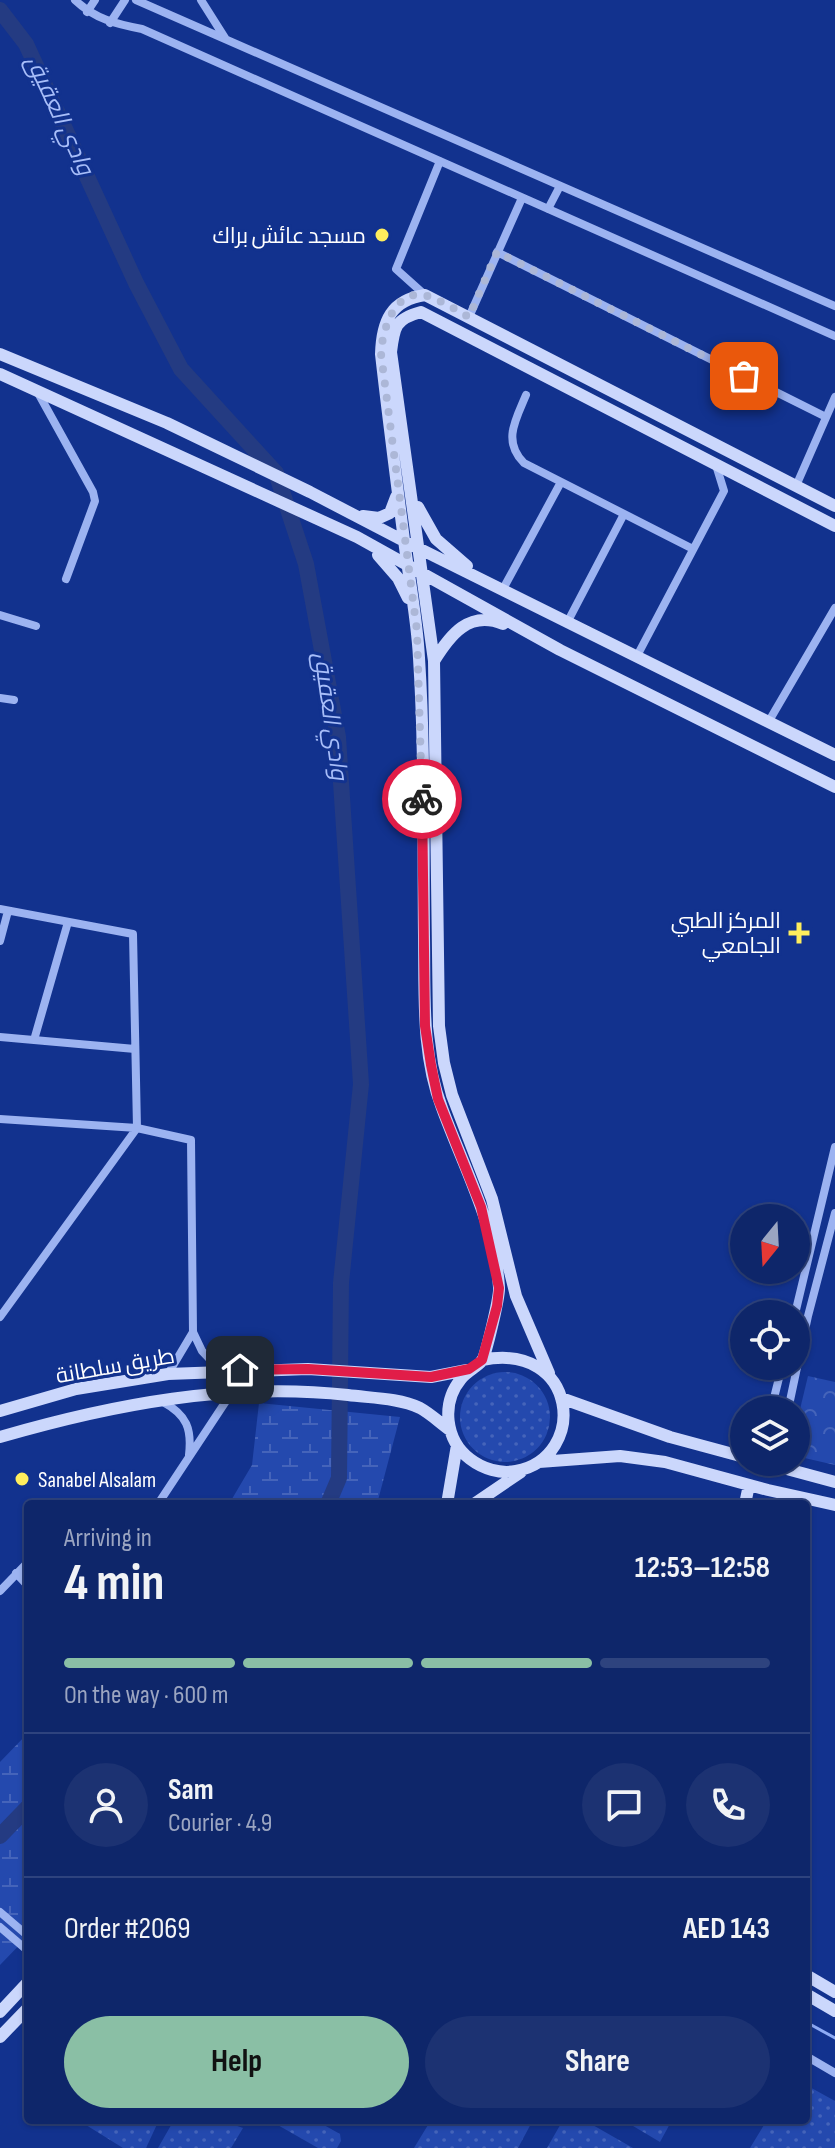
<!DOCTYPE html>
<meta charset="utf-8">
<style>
:root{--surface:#0e266a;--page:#1c3272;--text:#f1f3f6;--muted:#9ba5c1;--line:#2e437e;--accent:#8abfa5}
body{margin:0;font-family:"Sofia Sans Condensed",Cairo,sans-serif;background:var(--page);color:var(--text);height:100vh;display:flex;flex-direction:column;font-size:30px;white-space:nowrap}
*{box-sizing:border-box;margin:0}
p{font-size:26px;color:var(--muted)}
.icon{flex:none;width:44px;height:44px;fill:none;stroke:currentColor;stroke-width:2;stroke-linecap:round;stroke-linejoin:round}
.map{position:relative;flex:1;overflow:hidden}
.side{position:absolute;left:24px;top:1500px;width:786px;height:624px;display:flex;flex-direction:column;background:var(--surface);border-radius:8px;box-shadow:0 2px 6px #0004,0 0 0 2px var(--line)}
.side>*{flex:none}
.needle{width:52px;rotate:198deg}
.buttons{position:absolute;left:730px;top:1204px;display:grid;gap:16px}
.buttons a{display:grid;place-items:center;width:80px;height:80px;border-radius:50%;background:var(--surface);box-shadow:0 2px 6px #0004,0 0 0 2px var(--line);font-size:40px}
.pin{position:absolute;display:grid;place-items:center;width:68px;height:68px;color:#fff;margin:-34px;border-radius:16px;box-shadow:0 4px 12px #0006}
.courier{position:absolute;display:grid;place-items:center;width:80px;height:80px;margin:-40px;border:6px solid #e11d48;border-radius:50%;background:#fff;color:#222;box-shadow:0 2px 10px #0007}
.head em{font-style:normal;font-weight:700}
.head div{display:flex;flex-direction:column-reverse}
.head{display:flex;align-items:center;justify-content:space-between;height:136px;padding:0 40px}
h1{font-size:52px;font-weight:700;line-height:60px}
.bar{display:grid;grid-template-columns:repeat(4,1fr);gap:12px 8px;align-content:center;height:96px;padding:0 40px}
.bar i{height:10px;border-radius:6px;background:var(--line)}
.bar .on{background:var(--accent)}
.bar p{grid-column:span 4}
.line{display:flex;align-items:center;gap:20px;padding:0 40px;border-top:2px solid var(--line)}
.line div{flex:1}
.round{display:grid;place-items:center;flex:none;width:84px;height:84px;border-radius:42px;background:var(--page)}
.button{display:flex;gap:16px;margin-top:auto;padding:16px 40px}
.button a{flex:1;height:92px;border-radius:48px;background:var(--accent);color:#111;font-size:32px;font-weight:700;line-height:92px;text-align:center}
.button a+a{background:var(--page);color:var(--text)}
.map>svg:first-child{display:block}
.grass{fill:url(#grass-dots)}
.forest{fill:url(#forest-crowns)}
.wetland{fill:url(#wetland-marsh)}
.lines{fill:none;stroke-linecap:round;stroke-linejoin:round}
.stream{stroke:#8eabf5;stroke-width:3}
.river{stroke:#243b82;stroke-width:16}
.street{stroke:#9cb3f1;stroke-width:8}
.secondary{stroke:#cbd7fc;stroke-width:12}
.done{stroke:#acb7d7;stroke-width:8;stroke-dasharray:0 14.4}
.route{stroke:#e11d48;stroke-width:10}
.poi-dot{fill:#ffee5d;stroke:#12328e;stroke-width:3}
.labels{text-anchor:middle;stroke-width:6;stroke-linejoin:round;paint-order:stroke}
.poi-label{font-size:22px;fill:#fff;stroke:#12328e;text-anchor:end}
.street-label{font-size:22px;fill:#fff;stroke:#12328e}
.water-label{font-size:24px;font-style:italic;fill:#a8bef9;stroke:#12328e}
</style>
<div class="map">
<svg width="835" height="2148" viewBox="0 0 835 2148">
<defs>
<pattern id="grass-dots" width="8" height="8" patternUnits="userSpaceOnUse" patternTransform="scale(2)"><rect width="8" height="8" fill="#2449ae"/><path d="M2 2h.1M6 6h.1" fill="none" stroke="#4564ba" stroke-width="1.8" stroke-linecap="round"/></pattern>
<pattern id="forest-crowns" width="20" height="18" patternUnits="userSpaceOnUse" patternTransform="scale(2)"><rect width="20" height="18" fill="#2449ae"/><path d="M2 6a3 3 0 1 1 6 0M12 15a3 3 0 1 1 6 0" fill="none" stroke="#4564ba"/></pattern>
<pattern id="wetland-marsh" width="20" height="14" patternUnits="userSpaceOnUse" patternTransform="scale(2)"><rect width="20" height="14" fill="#2449ae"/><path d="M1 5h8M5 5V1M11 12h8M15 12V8" fill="none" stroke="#4564ba"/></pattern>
</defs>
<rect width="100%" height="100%" fill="#12328e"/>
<path class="grass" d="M460 1417a45 45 0 1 1 90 0a45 45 0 1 1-90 0Z
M806 2085 835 2101V2148H750L767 2120H806Z
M78 2120H159L146 2148H123Z
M174 2120H220L243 2128 231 2148H158Z
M315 2120 340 2134 341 2141 337 2148H318L269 2120Z
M431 2120H533L518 2148H414Z
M563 2120H584L633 2148H547Z
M623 2120H672L660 2142Z"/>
<path class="forest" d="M808 1376 835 1382V1465L796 1456V1426Z"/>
<path class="wetland" d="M259 1403 400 1417 377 1504H229L252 1465Z
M28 1733V1936L0 1965V1762Z"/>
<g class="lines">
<path class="stream" d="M806 2022 835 2038"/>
<path class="river" d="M0 10 26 44 136 283 181 369 276 473 306 564 338 737 361 1084 341 1283 339 1478 328 1504
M0 1836 28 1807"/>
<path class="street" d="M75 0C95 19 116 24 142 29L835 336
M136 0 835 306
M201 0 225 38
M87 12 95 0
M110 23 125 0
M548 209 560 186
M497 252 826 417
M425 295 396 269 440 161
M469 317 522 198
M37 391 93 492 95 501 66 579
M526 395C516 419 502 441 524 463L693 549
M796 486 835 397
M503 589 561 482
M0 615 36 626
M568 621 624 514
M637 656 724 491 716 465
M0 698 14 700
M769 721 835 608
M0 909 133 934 137 1128 0 1317
M0 941 8 911
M0 1037 135 1049
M34 1040 68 922
M0 1119 137 1128 191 1140 193 1332 202 1351 221 1371
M795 1314 835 1147
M168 1374 193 1332
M163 1402C187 1415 192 1429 189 1455
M771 1410 782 1366
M788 1410 808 1316 835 1213
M158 1504 232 1392
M16 1573 28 1586
M0 1591 28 1562
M0 1912 28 1936
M0 1927 28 1951
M806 2056 835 2073"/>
<path class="secondary" d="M0 354 167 423 310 492 404 541 835 755
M0 374 357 537 560 650 835 787
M418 507 436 539 467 566
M363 516 379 518 390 513 396 497
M378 555 398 578 408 598
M434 661C450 635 469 610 503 624
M482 1360C578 1341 589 1457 516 1471 500 1474 483 1469 470 1459 445 1440 441 1403 461 1379 466 1372 477 1367 482 1361 486 1354 500 1296 499 1287 495 1224 463 1166 442 1108 421 1054 425 993 424 936 423 844 425 750 419 658 417 618 409 579 404 540 396 478 388 416 381 354 382 321 391 300 425 295L835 506
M549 1373 516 1296 492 1199 452 1095 444 1063 439 1026 434 661 391 352C394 327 395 319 421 312L835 526
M561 1398 670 1437 744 1457
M0 1411 76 1389 168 1374 308 1369 431 1377 467 1370
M0 1437C114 1404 230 1382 348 1395 371 1398 399 1398 420 1408 431 1414 440 1423 450 1430
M539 1462 620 1456 665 1462 768 1490 835 1505
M761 1462 835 1482
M447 1504 457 1445
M474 1504 521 1472
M745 1504 749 1485
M806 1975 835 1992
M806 1994 835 2011
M0 2012 28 1982
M0 2037 28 2008"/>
</g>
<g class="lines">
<path class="done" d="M422 799 417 631 381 354C382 330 395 287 427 296 441 300 456 310 469 317L497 252 744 376"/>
<path class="route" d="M240 1370 308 1369 431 1377 469 1369 482 1360 497 1306 499 1288 481 1207 438 1099 431 1065 425 1026 422 799"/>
</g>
<g class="poi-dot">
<circle cx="382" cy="235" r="8"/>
<path d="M795 921h8v8h8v8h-8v8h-8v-8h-8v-8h8z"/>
<circle cx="22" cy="1479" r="8"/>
</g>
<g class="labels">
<g class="poi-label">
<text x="366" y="243">مسجد عائش براك</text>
<text x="781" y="928">المركز الطبي<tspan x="781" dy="25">الجامعي</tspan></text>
<text x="38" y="1487" text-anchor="start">Sanabel Alsalam</text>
</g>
<g class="street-label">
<text transform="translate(115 1365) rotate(-10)" y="8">طريق سلطانة</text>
</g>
<g class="water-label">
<text transform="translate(60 115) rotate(65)" y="8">وادي العقيق</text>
<text transform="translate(331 716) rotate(82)" y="8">وادي العقيق</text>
</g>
</g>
</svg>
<div class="buttons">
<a><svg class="needle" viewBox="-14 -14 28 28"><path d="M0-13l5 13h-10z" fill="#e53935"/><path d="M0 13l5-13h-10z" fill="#9ba5c1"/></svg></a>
<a><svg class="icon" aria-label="locate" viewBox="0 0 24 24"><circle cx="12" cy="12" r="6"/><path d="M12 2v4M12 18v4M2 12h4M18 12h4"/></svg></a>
<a><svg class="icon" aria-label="layers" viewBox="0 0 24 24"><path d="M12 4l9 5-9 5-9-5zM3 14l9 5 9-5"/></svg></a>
</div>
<div class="pin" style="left:744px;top:376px;background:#ea580c"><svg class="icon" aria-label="bag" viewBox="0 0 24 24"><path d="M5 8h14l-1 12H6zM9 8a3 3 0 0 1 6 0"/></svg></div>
<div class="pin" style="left:240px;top:1370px;background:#1f2937"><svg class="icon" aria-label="home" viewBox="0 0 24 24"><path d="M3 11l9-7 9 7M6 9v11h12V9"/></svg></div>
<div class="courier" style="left:422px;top:799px"><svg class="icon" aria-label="bike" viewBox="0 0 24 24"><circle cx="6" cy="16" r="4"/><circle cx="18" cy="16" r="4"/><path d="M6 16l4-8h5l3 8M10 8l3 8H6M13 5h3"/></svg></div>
<section class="side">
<div class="head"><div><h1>4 min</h1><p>Arriving in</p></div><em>12:53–12:58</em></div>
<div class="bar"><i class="on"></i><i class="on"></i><i class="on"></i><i></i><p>On the way · 600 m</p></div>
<div class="line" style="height:144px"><a class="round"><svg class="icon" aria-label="person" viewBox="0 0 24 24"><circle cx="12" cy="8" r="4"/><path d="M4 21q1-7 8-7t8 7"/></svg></a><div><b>Sam</b><p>Courier · 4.9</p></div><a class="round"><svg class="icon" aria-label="chat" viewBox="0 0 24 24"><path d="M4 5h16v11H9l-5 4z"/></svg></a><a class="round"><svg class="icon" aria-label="phone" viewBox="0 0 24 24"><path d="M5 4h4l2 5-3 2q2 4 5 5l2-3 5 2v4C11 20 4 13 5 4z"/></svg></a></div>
<div class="line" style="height:104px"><div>Order #2069</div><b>AED 143</b></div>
<div class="button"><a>Help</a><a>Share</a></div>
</section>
</div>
